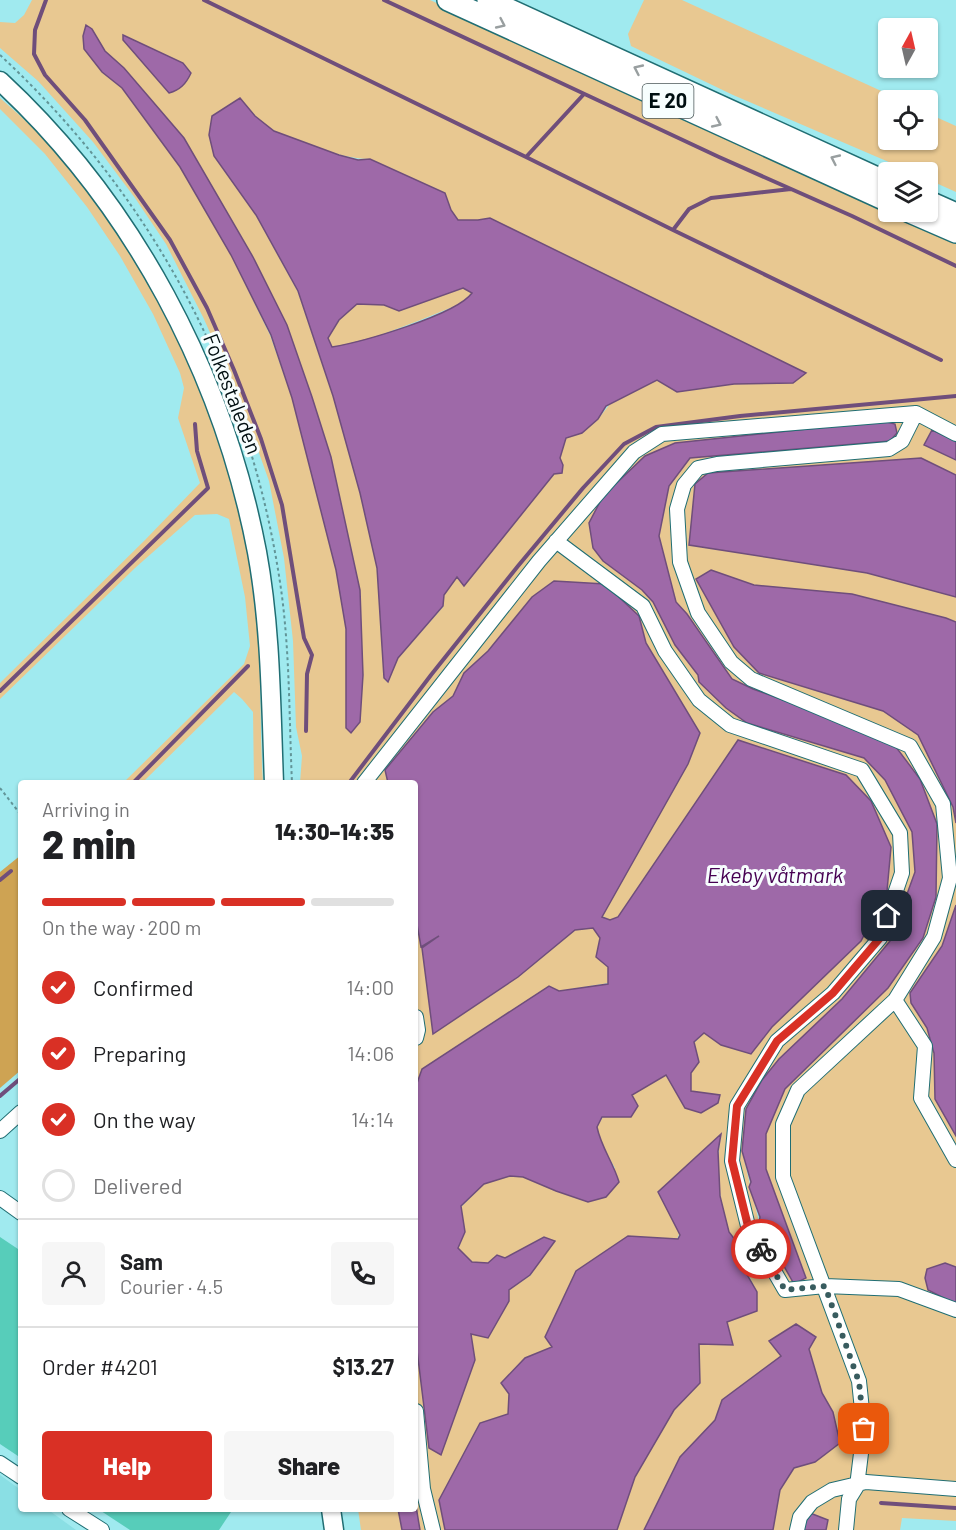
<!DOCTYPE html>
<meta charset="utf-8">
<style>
:root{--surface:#fff;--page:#f6f6f6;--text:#202124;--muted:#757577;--line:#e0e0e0;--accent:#d93025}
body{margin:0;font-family:Barlow,sans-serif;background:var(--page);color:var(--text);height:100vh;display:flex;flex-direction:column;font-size:22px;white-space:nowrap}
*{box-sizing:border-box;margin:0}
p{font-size:20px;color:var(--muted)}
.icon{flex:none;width:33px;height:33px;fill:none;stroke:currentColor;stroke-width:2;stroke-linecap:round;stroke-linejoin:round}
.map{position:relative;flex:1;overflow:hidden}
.panel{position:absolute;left:18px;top:780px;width:400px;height:732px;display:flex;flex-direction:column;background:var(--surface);border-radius:6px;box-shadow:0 2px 4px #0004}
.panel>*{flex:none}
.needle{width:39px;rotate:8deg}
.tools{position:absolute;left:878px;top:18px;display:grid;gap:12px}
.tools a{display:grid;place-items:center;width:60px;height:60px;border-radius:6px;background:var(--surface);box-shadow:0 2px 4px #0004;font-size:30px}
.pin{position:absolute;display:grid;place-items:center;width:51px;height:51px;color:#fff;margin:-26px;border-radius:12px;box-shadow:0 3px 9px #0006}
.courier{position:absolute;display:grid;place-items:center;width:60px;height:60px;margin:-30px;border:4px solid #d93025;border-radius:50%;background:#fff;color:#222;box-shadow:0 2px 8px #0007}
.headline em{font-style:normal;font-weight:800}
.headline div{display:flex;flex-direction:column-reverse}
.headline{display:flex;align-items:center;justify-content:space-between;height:102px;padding:0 24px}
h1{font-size:39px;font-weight:800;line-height:45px}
.bar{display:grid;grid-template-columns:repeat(4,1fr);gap:9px 6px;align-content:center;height:72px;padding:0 24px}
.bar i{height:8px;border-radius:4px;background:var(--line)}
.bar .active{background:var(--accent)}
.bar p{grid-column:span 4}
.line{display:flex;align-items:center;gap:15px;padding:0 24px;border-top:2px solid var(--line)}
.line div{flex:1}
.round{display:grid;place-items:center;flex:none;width:63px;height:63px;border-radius:6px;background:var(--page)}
ol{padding:0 24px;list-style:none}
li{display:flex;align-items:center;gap:18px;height:66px}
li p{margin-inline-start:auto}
li .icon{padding:6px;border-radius:50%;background:var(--accent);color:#fff;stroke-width:4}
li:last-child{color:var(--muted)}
li i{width:33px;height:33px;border:3px solid var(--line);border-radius:50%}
.action{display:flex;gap:12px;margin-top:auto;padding:12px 24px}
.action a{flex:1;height:69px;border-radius:6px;background:var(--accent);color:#fff;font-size:24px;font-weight:800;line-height:69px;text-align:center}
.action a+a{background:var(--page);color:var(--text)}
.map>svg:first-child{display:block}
.built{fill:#8adfe4}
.green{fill:#e8c891;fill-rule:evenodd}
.forest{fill:#cea353}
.water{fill:#9e69a8;stroke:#6f4e7b;stroke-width:1.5;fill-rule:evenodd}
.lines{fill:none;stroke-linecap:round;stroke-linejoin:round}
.stream{stroke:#6f4e7b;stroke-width:4}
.building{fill:#57cdba}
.minor-casing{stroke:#206e73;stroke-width:16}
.major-casing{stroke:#206e73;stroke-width:21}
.highway-casing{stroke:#206e73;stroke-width:24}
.path{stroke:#629598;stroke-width:2;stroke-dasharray:3 3;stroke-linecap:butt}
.minor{stroke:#fff;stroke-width:14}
.major{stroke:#fff;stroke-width:18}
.highway{stroke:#fff;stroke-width:21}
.oneway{stroke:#999fa0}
.done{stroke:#385c5f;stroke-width:6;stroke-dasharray:0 10.8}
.route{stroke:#d93025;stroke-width:8}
.labels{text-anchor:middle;stroke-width:6;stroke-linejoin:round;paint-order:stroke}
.shield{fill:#f7fefe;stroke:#4a5758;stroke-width:1.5}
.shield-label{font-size:20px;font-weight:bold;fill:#000f11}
.street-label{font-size:21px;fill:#000f11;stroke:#f7fefe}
.water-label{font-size:22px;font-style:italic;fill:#460052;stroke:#f7fefe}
</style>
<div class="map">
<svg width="956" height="1530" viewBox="0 0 956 1530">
<rect width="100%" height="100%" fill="#a0eaef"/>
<path class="built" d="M0 1475 21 1490V1509H47L76 1530H0Z"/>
<path class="green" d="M32 0H430L888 209V212H893L956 241V441L932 430 924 445 956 460V475L921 458 689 544 867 573 956 597V622L946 618 852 594 754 585 711 570 759 673 883 711 918 735 953 807 956 823V905L942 946 910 993 911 1003 927 1028 934 1053 935 1099 956 1136V1267L945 1263 956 1304V1521L902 1518 900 1530H826L828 1520 802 1530H773L780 1490 794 1468 815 1462 833 1412 822 1393 809 1349 781 1356 722 1400 715 1420 680 1457 644 1530H617L635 1477 674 1410 700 1383 699 1344 733 1345 726 1322 757 1292C748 1276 744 1262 737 1245 735 1239 730 1235 728 1229 719 1200 715 1166 721 1136L677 1239 628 1236 552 1347 525 1358 501 1383 509 1394 508 1414 480 1423 439 1500 445 1530H420L416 1506V1342L429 1448 471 1334 509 1290 531 1275 543 1237C527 1246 491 1271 472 1262 467 1260 461 1252 458 1249L465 1232 461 1207 484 1184 510 1176 523 1177 556 1191 615 1168 601 1144 597 1127C609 1102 643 1088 666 1075L685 1108 717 1103 719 1095 691 1092V1072L699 1061 694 1043 704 1033 721 1045 751 1054 772 1027 788 1011 739 741 618 917 610 920 602 916 688 764 700 733 646 643 639 616 532 597 488 651 464 673 453 696 433 712 385 770 388 783H300L302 756 296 727 293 641 284 558 269 481 239 397 203 317 166 244 135 198 93 142 38 81 0 48V22L15 23 24 15ZM92 29 105 51 124 68 184 138 253 257 287 325 312 397 331 457 360 590 363 675 360 722 351 733 346 728V629L336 570 292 398 270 335 231 255 180 167 122 88 102 72ZM240 99C250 110 261 124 275 131 296 142 347 160 370 159L445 193 451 210 457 220H478L490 218 805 374 677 392 657 380 610 404 598 419 582 433 566 438 560 458 563 465 562 473 554 474 464 585 457 577 444 595 443 607 398 658 387 682 384 678 377 568 360 493 333 396 298 292 256 215 214 156ZM883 421 890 441 690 458 669 486 659 536 676 603 687 614 732 679 753 689 851 725 937 824 888 988 785 1089 765 1134 766 1169 806 1277 794 1283 759 1222 742 1151 842 999 890 941 915 872 913 832 885 780 864 758 844 751 698 675 675 645 653 602 642 590 603 561 645 456 675 443Z
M644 0H682L901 100H888V140H927V113L956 126V192L927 179V172H912L733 95 631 46 628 34Z
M0 98C132 209 224 402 250 570 253 594 257 619 259 642 261 689 260 736 263 783H254L253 712 242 699 234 692 142 783H123L244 664 250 646 245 597 229 519 217 514 195 515 135 568 0 699V683L145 540 200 483 178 418 184 388 180 373 153 314 120 256 87 207 45 154 0 109Z
M463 288 472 293 465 302 418 321 362 342 332 348 328 338 339 320 357 304 384 305 399 310Z
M416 919 422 948 433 1034 518 977 575 930 593 928 600 938 596 956 608 967 609 983 559 991 422 1069 416 1086Z
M358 1509H398L402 1530H361Z"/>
<path class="forest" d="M21 855V1070L0 1088V872Z"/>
<path class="water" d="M86 25 92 29 105 51 124 68 184 138 253 257 287 325 312 397 331 457 360 590 363 675 360 722 351 733 346 728V629L336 570 292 398 271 335 231 255 180 167 122 88 102 72 84 49 83 36Z
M123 35 183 63 191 73C186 84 180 90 169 93L123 40Z
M240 98 255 116 274 131 339 155 358 160 370 159 445 193 451 210 458 220H478L490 218 806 373 793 383 734 384 677 392 657 380 606 406 598 419 582 433 566 438 560 458 563 465 562 473 554 474 464 586 457 577 444 595 443 606 398 658 388 682 384 678 377 568 360 493 333 396 298 291 256 215 214 156 209 135 212 116ZM463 288 472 293C456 315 362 342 332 347L328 338 339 320 357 304 384 305 399 311Z
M883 421 895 424 897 433 890 441 690 458 669 486 659 536 676 602 687 614 732 679 753 689 851 725 896 747 920 779 937 824 936 897 923 938 888 988 785 1089 766 1134V1169L806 1278 794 1284 759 1222 760 1217 749 1187 751 1182 742 1151 746 1109 762 1080 779 1059 842 999 890 941 915 872 912 832 885 780 864 758 747 723 726 708 699 682 698 675 675 645 653 602 642 590 603 561 593 548 589 523 603 496 645 456 675 443Z
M932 430 956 441V460L924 445Z
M921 458 956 475V597L867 573 689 545 695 484 708 473Z
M711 570 754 585 852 594 946 618 956 622V823L953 807 918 735 883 711 759 673 734 647 696 579Z
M554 581 605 584 639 616 646 643 700 733 688 764 602 917 610 920 618 917 738 740 846 775 871 801 891 847 887 891 861 941 772 1027 751 1054 721 1045 704 1033 694 1042 699 1062 691 1073V1091L720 1095 718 1103 701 1113 685 1108 666 1075 632 1095 638 1106 631 1117H602L597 1127C601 1147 613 1162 619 1182L606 1197 588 1202 556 1191 523 1177 510 1176 484 1184 461 1206 465 1232 458 1248 472 1262 488 1263 497 1255 505 1258 544 1237 555 1241 530 1275 509 1290V1301L488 1338 471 1334 475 1360 441 1455 429 1448 416 1342V1086L422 1069 549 986 559 991 608 984V967L596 957 600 938 593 928 575 930 518 977 433 1034 422 948 439 936 421 947 416 919V783H388L385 770 433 712 453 696 464 673 488 651 532 597Z
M956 905V1136L935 1099 934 1053 927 1028 911 1003 910 993 942 946Z
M721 1134 718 1151 720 1196 729 1232 736 1241 745 1271 757 1292V1311L727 1322 733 1345 699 1344 700 1383 674 1410 635 1477 617 1530H445L439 1500 480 1423 508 1414 509 1394 501 1383 525 1358 552 1347 545 1337 576 1271 628 1236 678 1239 680 1235 658 1192Z
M945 1263 956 1267V1304L928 1290 925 1278 927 1269Z
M796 1324 816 1337 809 1349 822 1393 833 1412 840 1443 815 1462 794 1468 780 1490 773 1530H644L680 1457 715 1420 722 1400 781 1356 769 1341Z
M416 1506 420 1530H402L398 1509H416Z
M810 1513 828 1520 826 1530H802L804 1520Z"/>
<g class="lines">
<path class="stream" d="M46 0 35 30 34 54 45 75 85 120 170 240 207 308 234 370 261 439 282 505 304 638 312 655 307 674 306 731
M204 0 526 157 584 94
M384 0 719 157 852 216 956 266
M526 157 673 230
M791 189 711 198 689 209 673 230 941 360
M0 691 208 488 197 451 195 424
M133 783 248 666
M349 783 431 675 518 566 583 488 624 444 656 427 740 416 956 396
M0 880 11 871
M0 1096 21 1078
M881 1503 956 1508"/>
</g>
<path class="building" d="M0 1237 21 1251V1458L0 1444Z
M98 1509H233L219 1530H130Z"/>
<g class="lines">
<g class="minor-casing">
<path id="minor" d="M556 541 643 606 665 651 699 700 730 725 862 770 900 833 902 873 880 938 833 993 777 1041 737 1106 732 1161 748 1226 785 1290 825 1286 899 1289 956 1310
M364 783 539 561 634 452 662 434 916 413 956 434
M895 1000 925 1046 921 1098 956 1160
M416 1017 418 1030 416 1038
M0 1131 21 1112
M0 1198 21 1213
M416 1411 423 1489 433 1530
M0 1463 21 1477
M69 1509 102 1530
M797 1530 800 1517 812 1502 832 1490 866 1482 956 1489
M846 1530 849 1499 857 1486 864 1429 859 1381 783 1177V1124L798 1090 895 1000 934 937 950 878 943 804 910 746 751 679 731 662 698 613 680 562 677 509 684 485 698 468 717 464 889 449 902 441 916 413"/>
</g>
<g class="major-casing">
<path id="major" d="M0 81C133 204 223 374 257 552 271 628 271 706 274 783
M331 1509 334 1530"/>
</g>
<g class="highway-casing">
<path id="highway" d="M448 0 888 201
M488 0 888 183
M927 201 956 214
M910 212 956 232"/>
</g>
<path class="path" d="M0 55C154 198 251 380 281 589 290 653 289 718 292 783
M0 788 21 815"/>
<use href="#minor" class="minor"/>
<use href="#major" class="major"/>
<use href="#highway" class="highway"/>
</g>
<defs><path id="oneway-chevron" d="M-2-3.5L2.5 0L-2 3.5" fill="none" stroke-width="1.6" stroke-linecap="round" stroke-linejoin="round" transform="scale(1.5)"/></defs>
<g class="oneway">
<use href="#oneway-chevron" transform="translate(501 24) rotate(25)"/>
<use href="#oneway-chevron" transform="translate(638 69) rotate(-155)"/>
<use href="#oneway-chevron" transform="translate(717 123) rotate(25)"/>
<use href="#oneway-chevron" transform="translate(835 159) rotate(-155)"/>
</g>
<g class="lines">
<path class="done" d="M761 1249 785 1290 825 1286 859 1382 864 1429"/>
<path class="route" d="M761 1249 748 1226 732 1161 737 1106 777 1041 833 993 880 938 887 916"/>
</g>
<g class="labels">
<rect class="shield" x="642.5" y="84" width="51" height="34" rx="4.5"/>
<g class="shield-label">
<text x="668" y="108">E 20</text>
</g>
<g class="street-label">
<text transform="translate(232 394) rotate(69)" y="7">Folkestaleden</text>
</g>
<g class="water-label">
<text x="775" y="883">Ekeby våtmark</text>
</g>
</g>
</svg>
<div class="tools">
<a><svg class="needle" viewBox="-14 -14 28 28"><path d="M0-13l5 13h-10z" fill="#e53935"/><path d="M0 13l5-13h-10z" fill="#757577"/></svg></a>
<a><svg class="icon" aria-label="locate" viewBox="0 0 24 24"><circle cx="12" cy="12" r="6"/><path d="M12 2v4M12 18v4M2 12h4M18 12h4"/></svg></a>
<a><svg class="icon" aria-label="layers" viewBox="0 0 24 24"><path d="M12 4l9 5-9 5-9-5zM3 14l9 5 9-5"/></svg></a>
</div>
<div class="pin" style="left:864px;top:1429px;background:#ea580c"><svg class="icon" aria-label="bag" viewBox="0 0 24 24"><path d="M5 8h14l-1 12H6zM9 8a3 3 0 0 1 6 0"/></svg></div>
<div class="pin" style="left:887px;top:916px;background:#1f2937"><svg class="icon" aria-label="home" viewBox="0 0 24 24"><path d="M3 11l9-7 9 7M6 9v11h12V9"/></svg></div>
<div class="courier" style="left:761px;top:1249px"><svg class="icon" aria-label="bike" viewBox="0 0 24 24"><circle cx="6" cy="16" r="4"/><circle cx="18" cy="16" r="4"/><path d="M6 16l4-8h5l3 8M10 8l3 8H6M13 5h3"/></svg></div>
<section class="panel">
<div class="headline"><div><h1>2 min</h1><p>Arriving in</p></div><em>14:30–14:35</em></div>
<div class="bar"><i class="active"></i><i class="active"></i><i class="active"></i><i></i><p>On the way · 200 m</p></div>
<ol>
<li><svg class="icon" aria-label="check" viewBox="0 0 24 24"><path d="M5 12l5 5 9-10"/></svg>Confirmed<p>14:00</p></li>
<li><svg class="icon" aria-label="check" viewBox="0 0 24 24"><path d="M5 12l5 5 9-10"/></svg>Preparing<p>14:06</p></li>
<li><svg class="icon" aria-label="check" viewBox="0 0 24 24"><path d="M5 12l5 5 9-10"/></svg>On the way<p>14:14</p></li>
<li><i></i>Delivered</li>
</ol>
<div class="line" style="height:108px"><a class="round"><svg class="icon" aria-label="person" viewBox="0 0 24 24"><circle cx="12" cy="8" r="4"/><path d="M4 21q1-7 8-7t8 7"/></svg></a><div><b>Sam</b><p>Courier · 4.5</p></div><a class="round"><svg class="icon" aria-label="phone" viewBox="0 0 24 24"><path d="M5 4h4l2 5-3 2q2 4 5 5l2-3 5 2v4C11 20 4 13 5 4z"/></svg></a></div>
<div class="line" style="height:78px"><div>Order #4201</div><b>$13.27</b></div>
<div class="action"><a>Help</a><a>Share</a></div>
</section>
</div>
